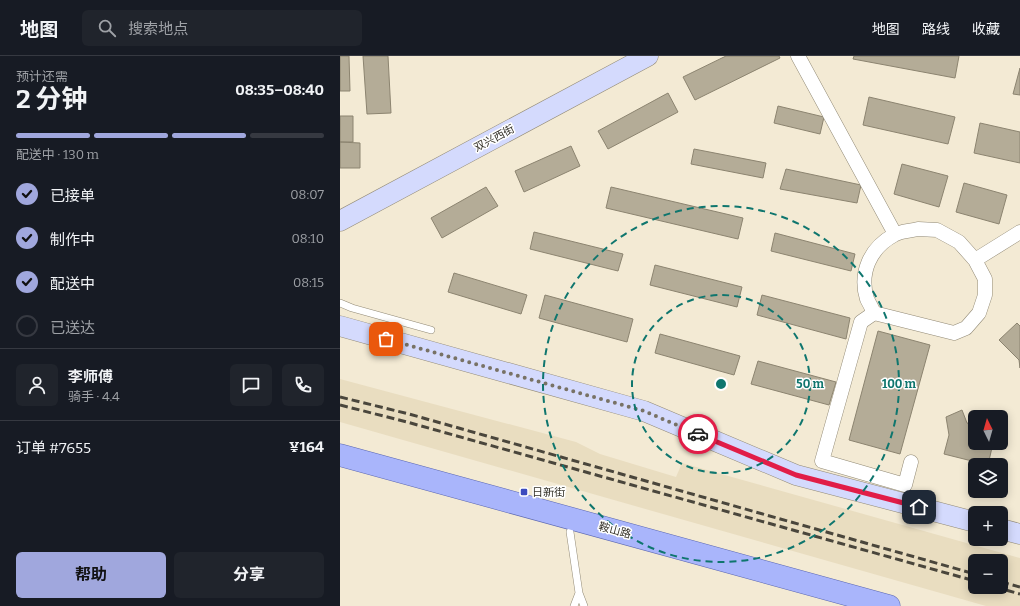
<!DOCTYPE html>
<html lang="zh">
<meta charset="utf-8">
<style>
:root{--surface:#171b24;--page:#20242c;--text:#f1f3f6;--muted:#9ea1a6;--line:#363941;--accent:#a0a7dd}
body{margin:0;font-family:Bitter,"Noto Sans SC",serif;background:var(--page);color:var(--text);height:100vh;display:flex;flex-direction:column;font-size:15px;white-space:nowrap}
*{box-sizing:border-box;margin:0}
p{font-size:13px;color:var(--muted)}
.icon{flex:none;width:22px;height:22px;fill:none;stroke:currentColor;stroke-width:2;stroke-linecap:round;stroke-linejoin:round}
.map{position:relative;flex:1;overflow:hidden}
.panel{display:flex;flex-direction:column;background:var(--surface);width:340px}
.panel>*{flex:none}
.needle{width:26px;rotate:355deg}
.tools{position:absolute;left:628px;top:354px;display:grid;gap:8px}
.tools a{display:grid;place-items:center;width:40px;height:40px;border-radius:6px;background:var(--surface);box-shadow:0 2px 10px #0003;font-size:20px}
.pin{position:absolute;display:grid;place-items:center;width:34px;height:34px;color:#fff;margin:-17px;border-radius:8px;box-shadow:0 2px 6px #0006}
.courier{position:absolute;display:grid;place-items:center;width:40px;height:40px;margin:-20px;border:3px solid #e11d48;border-radius:50%;background:#fff;color:#222;box-shadow:0 1px 5px #0007}
.summary em{font-style:normal;font-weight:700}
.summary div{display:flex;flex-direction:column-reverse}
.summary{display:flex;align-items:center;justify-content:space-between;height:68px;padding:0 16px}
h1{font-size:26px;font-weight:700;line-height:30px}
.bar{display:grid;grid-template-columns:repeat(4,1fr);gap:6px 4px;align-content:center;height:48px;padding:0 16px}
.bar i{height:5px;border-radius:3px;background:var(--line)}
.bar .on{background:var(--accent)}
.bar p{grid-column:span 4}
.line{display:flex;align-items:center;gap:10px;padding:0 16px;border-top:1px solid var(--line)}
.line div{flex:1}
.round{display:grid;place-items:center;flex:none;width:42px;height:42px;border-radius:6px;background:var(--page)}
ol{padding:0 16px;list-style:none}
li{display:flex;align-items:center;gap:12px;height:44px}
li p{margin-inline-start:auto}
li .icon{padding:4px;border-radius:50%;background:var(--accent);color:#111;stroke-width:4}
li:last-child{color:var(--muted)}
li i{width:22px;height:22px;border:2px solid var(--line);border-radius:50%}
.action{display:flex;gap:8px;margin-top:auto;padding:8px 16px}
.action a{flex:1;height:46px;border-radius:6px;background:var(--accent);color:#111;font-size:16px;font-weight:700;line-height:46px;text-align:center}
.action a+a{background:var(--page);color:var(--text)}
header{display:flex;align-items:center;gap:24px;box-sizing:border-box;height:56px;padding:0 20px;background:var(--surface);border-bottom:1px solid var(--line)}
header strong{font-size:19px}
nav{display:flex;gap:22px;margin-inline-start:auto;font-size:14px}
.search{width:280px;height:36px;background:var(--page);display:flex;align-items:center;gap:10px;box-sizing:border-box;padding:0 14px;border-radius:6px;color:var(--muted);font-size:15px}
main{display:flex;flex:1;min-height:0}
.map>svg:first-child{display:block}
.built{fill:#e9ddc0;fill-rule:evenodd}
.building{fill:#b4ac97;stroke:#8c8470}
.lines{fill:none;stroke-linecap:round;stroke-linejoin:round}
.lane-casing{stroke:#928a76;stroke-width:8}
.street-casing{stroke:#928a76;stroke-width:15}
.secondary-casing{stroke:#928a76;stroke-width:21}
.primary-casing{stroke:#5b67b0;stroke-width:23}
.lane{stroke:#fff;stroke-width:7}
.street{stroke:#fff;stroke-width:14}
.secondary{stroke:#d4dafd;stroke-width:20}
.primary{stroke:#a9b5fb;stroke-width:22}
.rail{stroke:#4a463c;stroke-width:3;stroke-dasharray:8 4;stroke-linecap:butt}
.done{stroke:#787265;stroke-width:4;stroke-dasharray:0 7.2}
.route{stroke:#e11d48;stroke-width:5}
.ring{fill:none;stroke:#0f766e;stroke-width:2;stroke-dasharray:7 5}
.poi-dot{fill:#3c4bbe;stroke:#fff;stroke-width:1.5}
.labels{text-anchor:middle;stroke-width:3;stroke-linejoin:round;paint-order:stroke}
.street-label{font-size:11px;fill:#353229;stroke:#fff}
.poi-label{font-size:11px;fill:#353229;stroke:#fff;text-anchor:start}
.centre{fill:#0f766e;stroke:#fff;stroke-width:2}
.ring-label{font-size:12px;text-anchor:middle;font-weight:bold;fill:#0f766e;stroke:#fff;stroke-width:3;stroke-linejoin:round;paint-order:stroke}
</style>
<header>
<strong>地图</strong>
<div class="search"><svg class="icon" aria-label="search" viewBox="0 0 24 24"><circle cx="10" cy="10" r="6"/><path d="M15 15l6 6"/></svg>搜索地点</div>
<nav><a>地图</a><a>路线</a><a>收藏</a></nav>
</header>
<main>
<section class="panel">
<div class="summary"><div><h1>2 分钟</h1><p>预计还需</p></div><em>08:35–08:40</em></div>
<div class="bar"><i class="on"></i><i class="on"></i><i class="on"></i><i></i><p>配送中 · 130 m</p></div>
<ol>
<li><svg class="icon" aria-label="check" viewBox="0 0 24 24"><path d="M5 12l5 5 9-10"/></svg>已接单<p>08:07</p></li>
<li><svg class="icon" aria-label="check" viewBox="0 0 24 24"><path d="M5 12l5 5 9-10"/></svg>制作中<p>08:10</p></li>
<li><svg class="icon" aria-label="check" viewBox="0 0 24 24"><path d="M5 12l5 5 9-10"/></svg>配送中<p>08:15</p></li>
<li><i></i>已送达</li>
</ol>
<div class="line" style="height:72px"><a class="round"><svg class="icon" aria-label="person" viewBox="0 0 24 24"><circle cx="12" cy="8" r="4"/><path d="M4 21q1-7 8-7t8 7"/></svg></a><div><b>李师傅</b><p>骑手 · 4.4</p></div><a class="round"><svg class="icon" aria-label="chat" viewBox="0 0 24 24"><path d="M4 5h16v11H9l-5 4z"/></svg></a><a class="round"><svg class="icon" aria-label="phone" viewBox="0 0 24 24"><path d="M5 4h4l2 5-3 2q2 4 5 5l2-3 5 2v4C11 20 4 13 5 4z"/></svg></a></div>
<div class="line" style="height:52px"><div>订单 #7655</div><b>¥164</b></div>
<div class="action"><a>帮助</a><a>分享</a></div>
</section>
<div class="map">
<svg width="680" height="550" viewBox="0 0 680 550">
<rect width="100%" height="100%" fill="#f3ead4"/>
<path class="built" d="M0 323 236 386 260 398 336 421 342 407 680 502V550H646L0 366ZM635 505H661V531H635Z"/>
<path class="building" d="M0 0H9L10 35H0Z
M23 0H48L51 57 27 58Z
M386 0H439L440 2 355 44 343 21Z
M514 0H619L615 22 513 3Z
M680 12V39L673 38Z
M328 37 338 56 268 93 258 75Z
M529 41 615 61 608 88 523 69Z
M438 50 484 61 480 78 434 67Z
M0 60H13V86H0Z
M640 67 680 76V107L634 97Z
M0 86 20 87V112H0Z
M231 90 240 110 184 136 175 115Z
M354 93 426 107 423 122 351 108Z
M562 108 608 120 599 151 554 138Z
M446 113 521 129 517 147 440 133Z
M624 127 667 139 659 168 616 156Z
M146 131 158 150 102 182 91 162Z
M271 131 403 162 398 183 266 152Z
M194 176 283 198 278 215 190 193Z
M435 177 515 198 511 215 431 195Z
M315 209 402 231 397 251 310 229Z
M114 217 187 239 181 258 108 236Z
M205 239 293 263 287 286 199 262Z
M422 239 510 262 506 283 417 259Z
M677 267 680 270V312L679 304 659 284Z
M538 275 590 289 560 398 509 384Z
M320 278 400 300 394 319 315 297Z
M418 305 496 326 489 349 411 328Z
M622 354 627 367 635 370V387H653L648 409 604 398 609 379 606 361Z"/>
<g class="lines">
<g class="lane-casing">
<path id="lane" d="M0 247 12 252 91 274
M230 476 239 537 234 550
M239 537 244 550"/>
</g>
<g class="street-casing">
<path id="street" d="M458 0 555 178
M578 173 597 174 619 186 635 204 645 223V239L639 257 626 272 614 277 534 257C532 252 529 247 527 243 519 217 530 192 554 179 560 175 570 175 578 173Z
M635 204 680 176
M534 257 521 266 482 405 565 429 571 406"/>
</g>
<g class="secondary-casing">
<path id="secondary" d="M0 165 308 0
M0 270 304 355 456 419 635 466
M661 473 680 478"/>
</g>
<g class="primary-casing">
<path id="primary" d="M0 399 549 550"/>
</g>
<use href="#lane" class="lane"/>
<use href="#street" class="street"/>
<use href="#secondary" class="secondary"/>
<use href="#primary" class="primary"/>
<path class="rail" d="M0 341 69 358 635 518
M0 349 67 366 635 525
M661 526 680 531
M655 531 680 538"/>
</g>
<g class="lines">
<path class="done" d="M46 283 304 355 358 378"/>
<path class="route" d="M358 378 456 419 579 451"/>
</g>
<g class="ring">
<circle cx="381" cy="328" r="89"/>
<circle cx="381" cy="328" r="178"/>
</g>
<rect class="poi-dot" x="180" y="432" width="8" height="8" rx="2"/>
<g class="labels">
<g class="street-label">
<text transform="translate(154 82) rotate(-28)" y="4">双兴西街</text>
<text transform="translate(275 474) rotate(15)" y="4">鞍山路</text>
</g>
<g class="poi-label">
<text x="192" y="440">日新街</text>
</g>
</g>
<circle cx="381" cy="328" r="6" class="centre"/>
<g class="ring-label">
<text x="470" y="332">50 m</text>
<text x="559" y="332">100 m</text>
</g>
</svg>
<div class="tools">
<a><svg class="needle" viewBox="-14 -14 28 28"><path d="M0-13l5 13h-10z" fill="#e53935"/><path d="M0 13l5-13h-10z" fill="#9ea1a6"/></svg></a>
<a><svg class="icon" aria-label="layers" viewBox="0 0 24 24"><path d="M12 4l9 5-9 5-9-5zM3 14l9 5 9-5"/></svg></a>
<a>+</a>
<a>−</a>
</div>
<div class="pin" style="left:46px;top:283px;background:#ea580c"><svg class="icon" aria-label="bag" viewBox="0 0 24 24"><path d="M5 8h14l-1 12H6zM9 8a3 3 0 0 1 6 0"/></svg></div>
<div class="pin" style="left:579px;top:451px;background:#1f2937"><svg class="icon" aria-label="home" viewBox="0 0 24 24"><path d="M3 11l9-7 9 7M6 9v11h12V9"/></svg></div>
<div class="courier" style="left:358px;top:378px"><svg class="icon" aria-label="car" viewBox="0 0 24 24"><path d="M5 17H2v-5l4-1 3-4h7l3 4 3 1v5h-3M9 17h6M6 11h13"/><circle cx="7" cy="17" r="2"/><circle cx="17" cy="17" r="2"/></svg></div>
</div>
</main>
